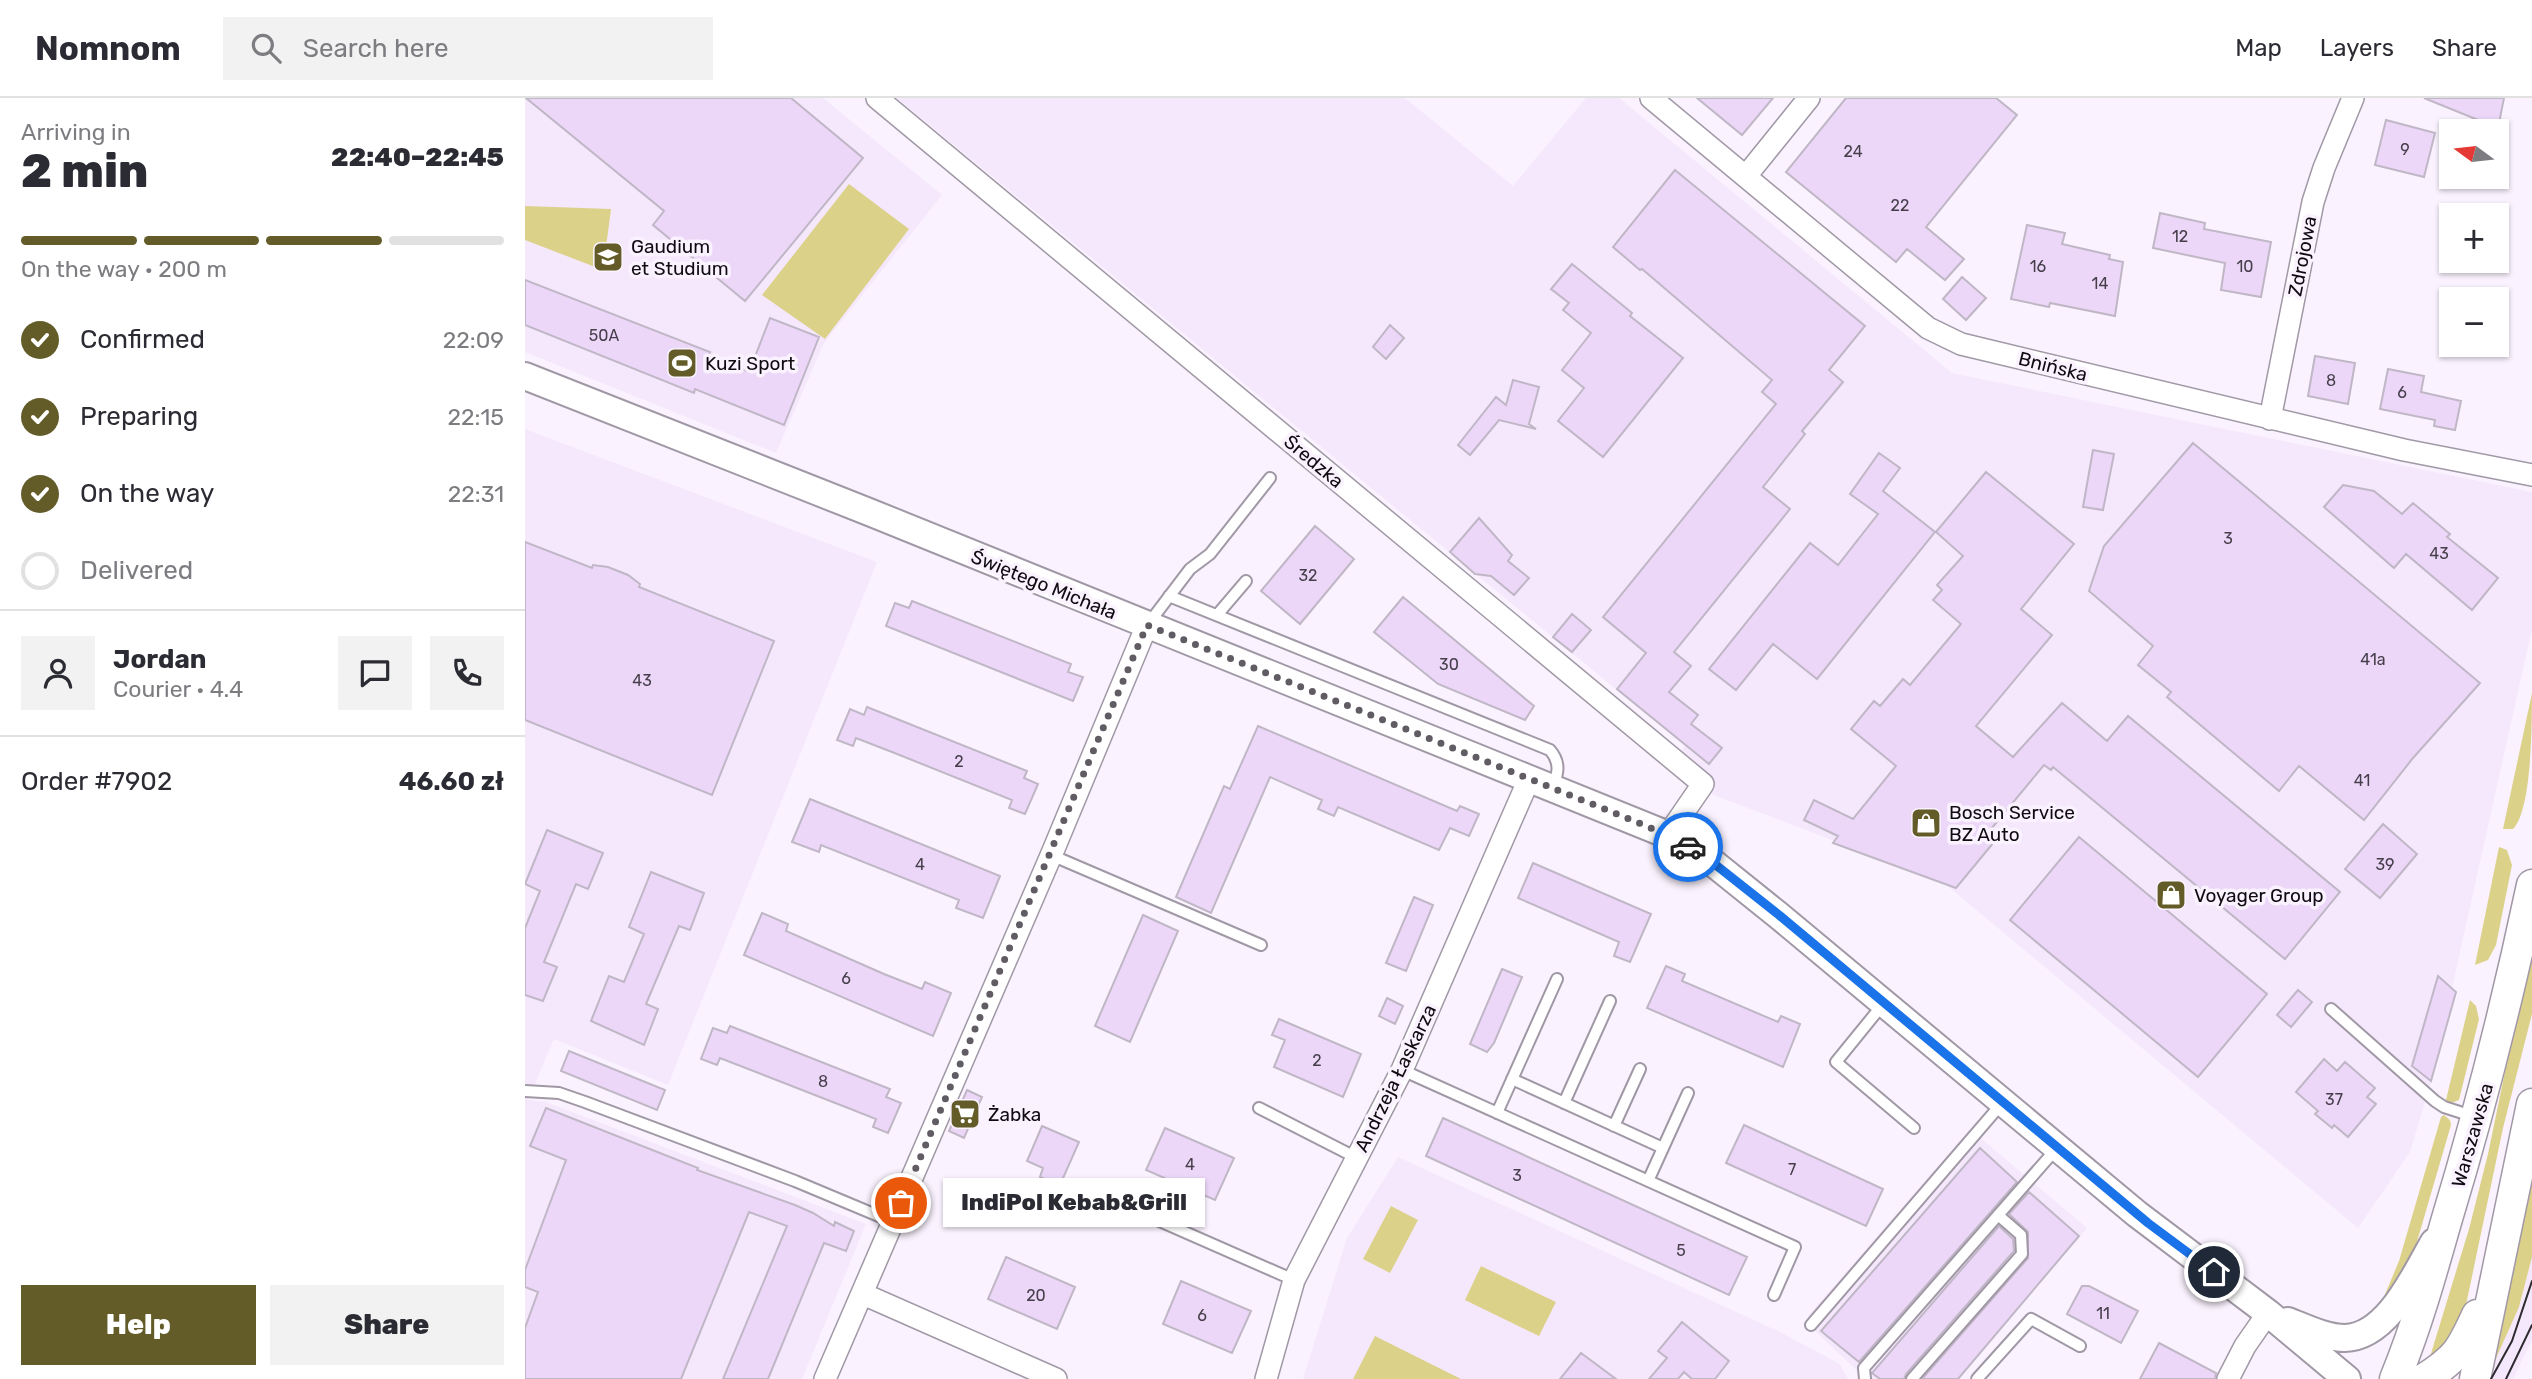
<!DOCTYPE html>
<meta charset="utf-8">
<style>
:root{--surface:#fff;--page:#f2f2f3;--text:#2b2b33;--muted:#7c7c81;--line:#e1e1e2;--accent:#635c28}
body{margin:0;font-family:Rubik,sans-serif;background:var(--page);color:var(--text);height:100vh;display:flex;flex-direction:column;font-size:26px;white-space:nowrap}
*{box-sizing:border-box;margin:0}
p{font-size:23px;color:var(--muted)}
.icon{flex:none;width:38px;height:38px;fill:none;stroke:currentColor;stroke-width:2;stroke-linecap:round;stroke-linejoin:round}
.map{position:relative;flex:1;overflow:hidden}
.sheet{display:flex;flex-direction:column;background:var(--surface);width:525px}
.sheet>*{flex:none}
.needle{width:46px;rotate:285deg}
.buttons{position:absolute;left:1914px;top:21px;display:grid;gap:14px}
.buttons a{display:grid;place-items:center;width:70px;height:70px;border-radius:0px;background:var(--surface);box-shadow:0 2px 5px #0004;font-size:35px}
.pin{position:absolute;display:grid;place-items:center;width:60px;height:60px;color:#fff;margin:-30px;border:4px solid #fff;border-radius:50%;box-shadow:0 2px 7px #0007}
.courier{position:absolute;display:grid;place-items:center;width:70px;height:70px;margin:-35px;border:5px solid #1a73e8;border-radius:50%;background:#fff;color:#222;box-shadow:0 2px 9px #0007}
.bubble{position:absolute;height:49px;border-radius:0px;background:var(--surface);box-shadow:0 2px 5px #0004;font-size:23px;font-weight:800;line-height:49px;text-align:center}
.summary em{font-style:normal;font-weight:800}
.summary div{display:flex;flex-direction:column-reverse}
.summary{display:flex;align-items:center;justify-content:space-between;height:119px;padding:0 21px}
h1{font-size:46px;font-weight:800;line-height:52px}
.bar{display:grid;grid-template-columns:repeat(4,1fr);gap:10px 7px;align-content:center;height:84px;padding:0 21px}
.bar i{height:9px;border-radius:5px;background:var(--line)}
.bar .current{background:var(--accent)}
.bar p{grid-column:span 4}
.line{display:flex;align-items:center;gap:18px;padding:0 21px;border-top:2px solid var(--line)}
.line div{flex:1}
.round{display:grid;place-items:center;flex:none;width:74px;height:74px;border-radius:0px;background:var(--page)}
ol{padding:0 21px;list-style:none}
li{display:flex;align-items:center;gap:21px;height:77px}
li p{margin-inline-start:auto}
li .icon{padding:7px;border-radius:50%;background:var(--accent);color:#fff;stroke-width:4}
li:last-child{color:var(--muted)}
li i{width:38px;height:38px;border:4px solid var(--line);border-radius:50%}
.action{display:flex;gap:14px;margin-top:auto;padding:14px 21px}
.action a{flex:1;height:80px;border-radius:0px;background:var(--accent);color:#fff;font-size:28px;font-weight:800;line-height:80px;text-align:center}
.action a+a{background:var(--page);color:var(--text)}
header{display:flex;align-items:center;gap:42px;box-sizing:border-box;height:98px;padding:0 35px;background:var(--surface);border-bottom:2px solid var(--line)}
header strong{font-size:33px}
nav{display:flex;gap:38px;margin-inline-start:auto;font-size:24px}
.search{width:490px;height:63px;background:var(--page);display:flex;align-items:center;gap:18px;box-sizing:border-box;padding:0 24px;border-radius:0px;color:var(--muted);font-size:26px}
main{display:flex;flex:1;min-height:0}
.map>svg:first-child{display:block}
.built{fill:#f5e8fd}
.green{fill:#dcd189}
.building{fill:#ecd7f8;stroke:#c0b7c6;stroke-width:2}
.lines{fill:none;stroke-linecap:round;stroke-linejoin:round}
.service-casing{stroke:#a198a6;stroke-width:14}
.minor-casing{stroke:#a198a6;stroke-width:24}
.tertiary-casing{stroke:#a198a6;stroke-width:30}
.secondary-casing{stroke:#a198a6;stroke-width:33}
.service{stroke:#fff;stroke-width:10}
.minor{stroke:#fff;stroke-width:21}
.tertiary{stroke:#fff;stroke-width:26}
.secondary{stroke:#fff;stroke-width:30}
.tram{stroke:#2e2b30;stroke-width:2}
.done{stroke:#615c64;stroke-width:7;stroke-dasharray:0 12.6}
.route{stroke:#1a73e8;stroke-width:9}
.labels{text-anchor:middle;stroke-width:7;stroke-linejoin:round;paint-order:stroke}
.number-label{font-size:16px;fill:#463f4b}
.poi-label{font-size:19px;fill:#0f0c11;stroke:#faf2fe;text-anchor:start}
.street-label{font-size:19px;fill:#0f0c11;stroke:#faf2fe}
</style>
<header>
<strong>Nomnom</strong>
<div class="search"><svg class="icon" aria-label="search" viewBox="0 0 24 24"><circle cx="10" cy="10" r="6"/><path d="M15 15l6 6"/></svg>Search here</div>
<nav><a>Map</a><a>Layers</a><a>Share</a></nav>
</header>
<main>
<section class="sheet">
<div class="summary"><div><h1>2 min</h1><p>Arriving in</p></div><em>22:40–22:45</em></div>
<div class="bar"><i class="current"></i><i class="current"></i><i class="current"></i><i></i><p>On the way · 200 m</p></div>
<ol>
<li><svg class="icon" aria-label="check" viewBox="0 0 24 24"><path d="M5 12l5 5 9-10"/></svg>Confirmed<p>22:09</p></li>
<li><svg class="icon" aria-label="check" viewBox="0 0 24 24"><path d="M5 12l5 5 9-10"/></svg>Preparing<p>22:15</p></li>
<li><svg class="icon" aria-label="check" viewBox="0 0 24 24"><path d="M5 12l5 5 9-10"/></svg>On the way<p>22:31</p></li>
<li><i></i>Delivered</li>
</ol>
<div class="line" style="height:126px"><a class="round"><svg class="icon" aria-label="person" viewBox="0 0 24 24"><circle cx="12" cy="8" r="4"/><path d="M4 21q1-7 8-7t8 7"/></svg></a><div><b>Jordan</b><p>Courier · 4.4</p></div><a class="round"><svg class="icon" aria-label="chat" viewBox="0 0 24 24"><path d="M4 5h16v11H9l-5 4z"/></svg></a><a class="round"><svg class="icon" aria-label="phone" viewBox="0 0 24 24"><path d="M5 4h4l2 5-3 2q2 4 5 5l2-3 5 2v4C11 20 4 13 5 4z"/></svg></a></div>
<div class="line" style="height:91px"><div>Order #7902</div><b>46.60 zł</b></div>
<div class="action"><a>Help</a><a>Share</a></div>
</section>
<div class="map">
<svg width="2007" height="1281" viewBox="0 0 2007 1281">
<rect width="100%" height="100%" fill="#faf2fe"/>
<path class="built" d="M0 0H298L417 97 299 245 251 355 0 254Z
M372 0H880L988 88 1061 0H1094L1427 275 2007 394V531L1906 984 1885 1054 1833 1130 1419 785 1189 697 1148 663 1160 648Z
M0 331 352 464 143 987 29 941 3 1002 21 1004 341 1126 277 1281H0Z
M1445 1031 1562 1130 1434 1281H1341L1287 1230 1283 1218Z
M873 1059 1255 1234 1315 1266 1323 1281H778L822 1140Z
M2007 1159V1242L1988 1281H1967L1968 1267 1994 1209Z"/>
<path class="green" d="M324 86 384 131 300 241 237 197Z
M0 108 86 111 78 172 0 142Z
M2007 595C2007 625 2007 712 1988 731H1978Z
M1974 749 1982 752 1987 767 1971 847 1963 862 1950 867Z
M2007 843V916L1978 1030 1936 1231 1904 1262 1944 1131 1963 1056Z
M1945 902 1951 908 1954 921 1934 1002 1924 1006 1921 1002Z
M1919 1017 1925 1022 1926 1027 1891 1147 1882 1168 1856 1206 1874 1163 1916 1019Z
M2007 1060V1159L1994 1209 1968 1267Z
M866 1108 893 1122 865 1175 838 1161Z
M956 1168 1031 1204 1014 1238 940 1202Z
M850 1238 936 1281H828Z"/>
<path class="building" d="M1 0H266L338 60 220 203 128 127 139 113Z
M1172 0H1248L1217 37Z
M1321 0H1471L1492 17 1401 129 1439 161 1420 182 1382 151 1371 164 1261 74Z
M1899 0H1979L1973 30Z
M1861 22 1910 35 1899 79 1850 67Z
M1150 72 1340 228 1304 272 1318 284 1277 333 1280 336 1238 389 1265 411 1149 554 1166 568 1144 594 1173 617 1166 626 1197 650 1184 666 1092 591 1121 555 1078 519 1251 306 1237 294 1247 282 1117 171 1115 172 1088 149Z
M1635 115 1680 125 1679 131 1746 144 1736 199 1696 192 1700 165 1628 150Z
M1502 127 1540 135 1537 146 1585 157 1584 161 1598 164 1590 218 1525 205 1524 209 1486 201Z
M1047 166 1107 215 1105 218 1158 260 1078 359 1033 323 1059 290 1037 272 1066 235 1038 212 1044 205 1026 191Z
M1437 179 1461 200 1441 222 1418 201Z
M0 182 185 254 184 257 224 274 245 220 294 239 259 327 170 291 169 295 0 227Z
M865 227 879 240 861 261 848 249Z
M1790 258 1830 265 1823 306 1783 298Z
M1863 271 1899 278 1896 294 1936 303 1930 332 1909 328 1910 322 1855 311Z
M988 282 1014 289 1004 326 1011 331 974 322 945 357 933 347 971 299 981 307Z
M1668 345 1955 585 1888 660 1839 722 1774 668 1754 693 1642 599 1646 594 1613 567 1628 548 1564 493 1579 448Z
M1568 352 1589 356 1578 412 1558 409Z
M1354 355 1375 370 1358 393 1410 434 1292 581 1248 546 1211 592 1184 571 1285 445 1313 467 1353 416 1325 396Z
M1461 374 1549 446 1496 511 1527 537 1451 628 1488 659 1537 605 1582 643 1603 618 1815 794 1760 861 1528 669 1526 672 1519 667 1461 737 1469 744 1431 790 1308 745 1313 738 1279 722 1289 702 1328 721 1371 668 1326 631 1349 603 1355 608 1378 581 1385 587 1436 526 1408 502 1417 492 1412 487 1438 458 1411 434Z
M1818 387 1849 393 1877 416 1888 405 1925 436 1922 439 1973 480 1947 512 1881 456 1869 470 1799 409Z
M954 420 987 457 983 463 1004 480 989 497 966 478 950 476 925 454Z
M790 428 829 461 775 526 736 493Z
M0 444 67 470 68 467 83 469 103 477 115 486 114 489 249 543 187 697 0 622Z
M878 499 1009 608 1000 622 913 586 849 534Z
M387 503 546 566 543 574 558 579 548 603 361 528 370 505 384 510Z
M1047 516 1066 532 1047 554 1028 539Z
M342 609 502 673 499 680 513 686 500 716 484 710 487 702 367 654 331 640 328 648 312 642 325 611 339 617Z
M733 628 932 713 935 708 954 716 944 738 925 730 914 752 813 709 809 718 793 711 797 702 745 679 686 815 651 799 699 688 705 691Z
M285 701 475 778 458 820 431 810 434 802 296 747 294 754 267 744Z
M1858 726 1892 756 1855 800 1820 771Z
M22 732 78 755 63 791 51 786 19 864 32 869 18 903 0 897V830L15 793 0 786Z
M1554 739 1742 896 1673 979 1485 822Z
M1008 765 1126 816 1105 864 1089 858 1094 844 993 800Z
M126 774 179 795 165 832 154 828 121 906 133 911 119 947 66 923 84 878 99 884 119 836 104 829Z
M889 799 908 807 881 873 861 865Z
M237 815 263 826 261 833 359 876 397 891 400 884 426 895 408 938 219 857Z
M618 817 653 833 605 944 570 928Z
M1141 868 1160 876 1157 883 1253 924 1256 918 1275 926 1258 969 1122 910Z
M977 871 997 879 969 945 962 954 945 946Z
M1913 878 1931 894 1906 983 1887 968Z
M1773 892 1787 904 1766 929 1752 917Z
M862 900 878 908 870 926 854 918Z
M754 921 836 956 818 999 749 969 760 942 747 937Z
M205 928 365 991 361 999 376 1005 363 1035 348 1029 351 1021 318 1008 195 960 192 967 176 961 188 930 202 935Z
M44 953 140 992 132 1012 36 973Z
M1799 961 1812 973 1820 964 1850 990 1842 999 1851 1006 1823 1039 1809 1027 1807 1030 1790 1016 1793 1013 1771 994Z
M442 992 457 999 439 1040 424 1033Z
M21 1010 173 1070 172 1072 270 1107 288 1115 309 1128 310 1124 329 1133 321 1153 299 1145 243 1281H198L262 1128 224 1114 156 1281H0V1230L13 1194 0 1189V1172L41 1062 5 1048Z
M918 1020 1222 1159 1204 1197 901 1058Z
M1219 1027 1358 1091 1341 1128 1201 1065Z
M517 1028 554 1044 535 1087 515 1079 518 1070 502 1063Z
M640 1030 709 1060 690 1102 621 1072Z
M1455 1050 1492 1084 1334 1264 1296 1233Z
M1504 1094 1554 1138 1433 1281H1397L1503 1160V1134L1484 1116Z
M1474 1128 1488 1141 1489 1153 1381 1276 1379 1281H1355L1347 1275Z
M481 1159 550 1189 532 1231 463 1201Z
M656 1183 726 1213 707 1255 638 1226Z
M1557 1188H1564L1613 1213 1596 1245 1542 1216Z
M1157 1224 1204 1263 1190 1281H1167L1159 1274 1153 1281H1124L1142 1260 1133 1253Z
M1634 1245 1691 1275 1690 1281H1615Z
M1056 1255 1091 1281H1035Z"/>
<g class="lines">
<g class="service-casing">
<path id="service" d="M644 498 1025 652C1036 665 1033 675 1028 690
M692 517 721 483
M624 525 665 471 685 456 745 380
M526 757 736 847
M1359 905 1311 964 1389 1030
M1806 911 1910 1003 1919 1009 1950 1019
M877 972 1270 1149 1249 1197
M987 981 1138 1050
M0 993 34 995 60 1004 270 1083 368 1124
M1039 1005 1085 903
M734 1010 832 1060
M972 1015 1032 881
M1089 1028 1115 971
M1123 1083 1163 995
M605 1110 769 1182
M1286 1227 1478 1004
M1340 1281 1339 1270 1532 1050
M1387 1281 1497 1156 1496 1137 1473 1117
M1452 1281 1506 1221 1555 1248"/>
</g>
<g class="minor-casing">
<path id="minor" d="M352 0 1178 686 1143 737
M1126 0 1403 230 1436 246 1879 352 2007 377
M1221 78 1284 0
M1745 321 1788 104 1799 70 1828 0
M338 1196 531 1281
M300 1281 528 753 622 527
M741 1281 769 1182 877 972 1004 681
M1703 1281 1720 1248 1743 1215"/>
</g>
<g class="tertiary-casing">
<path id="tertiary" d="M0 278 344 414 1143 737 1182 760 1253 817 1612 1116 1743 1215 1822 1281
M1763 1223C1781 1230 1801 1240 1820 1240 1863 1239 1890 1176 1909 1144"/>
</g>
<g class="secondary-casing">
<path id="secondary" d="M1870 1281C1891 1230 1906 1177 1921 1124 1955 1012 1983 901 2007 787
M1899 1281C1932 1260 1936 1252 1952 1217
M1950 1281 2007 1006"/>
</g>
<use href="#service" class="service"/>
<use href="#minor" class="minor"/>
<use href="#tertiary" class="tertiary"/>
<use href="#secondary" class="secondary"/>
<path class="tram" d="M1966 1281 1987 1243 2007 1183
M1981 1281 2007 1227"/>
</g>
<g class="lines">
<path class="done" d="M376 1105 622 527 1077 710 1143 737 1163 749"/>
<path class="route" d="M1163 749 1182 760 1254 817 1623 1125 1689 1174"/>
</g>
<defs>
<g id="school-square" transform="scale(1.575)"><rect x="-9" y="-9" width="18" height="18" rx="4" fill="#635c28" stroke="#faf2fe"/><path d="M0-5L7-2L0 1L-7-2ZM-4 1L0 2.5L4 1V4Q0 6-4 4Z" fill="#fff"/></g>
<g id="stadium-square" transform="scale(1.575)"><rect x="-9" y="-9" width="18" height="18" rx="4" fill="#635c28" stroke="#faf2fe"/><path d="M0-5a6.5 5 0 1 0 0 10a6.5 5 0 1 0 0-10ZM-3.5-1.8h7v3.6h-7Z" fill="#fff"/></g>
<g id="shop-square" transform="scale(1.575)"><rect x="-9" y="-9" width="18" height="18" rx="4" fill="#635c28" stroke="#faf2fe"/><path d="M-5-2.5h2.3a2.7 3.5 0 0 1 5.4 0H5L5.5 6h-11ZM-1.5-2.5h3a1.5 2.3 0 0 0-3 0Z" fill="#fff"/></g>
<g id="supermarket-square" transform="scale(1.575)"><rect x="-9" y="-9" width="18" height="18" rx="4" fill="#635c28" stroke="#faf2fe"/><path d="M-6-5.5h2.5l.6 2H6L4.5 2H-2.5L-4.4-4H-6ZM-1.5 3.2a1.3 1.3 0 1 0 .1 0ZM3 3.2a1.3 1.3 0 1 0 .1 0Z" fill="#fff"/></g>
</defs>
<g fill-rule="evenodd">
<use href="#school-square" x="83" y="159"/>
<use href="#stadium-square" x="157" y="265"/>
<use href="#shop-square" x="1401" y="725"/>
<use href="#shop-square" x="1646" y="797"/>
<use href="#supermarket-square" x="440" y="1016"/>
</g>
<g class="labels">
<g class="number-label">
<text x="1880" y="57">9</text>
<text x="1328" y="59">24</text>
<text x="1375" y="113">22</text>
<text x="1655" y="144">12</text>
<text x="1513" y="174">16</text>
<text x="1720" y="174">10</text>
<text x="1575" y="191">14</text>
<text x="79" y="243">50A</text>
<text x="1806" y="288">8</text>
<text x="1877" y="300">6</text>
<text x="1703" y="446">3</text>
<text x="1914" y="461">43</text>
<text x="783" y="483">32</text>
<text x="1848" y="567">41a</text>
<text x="924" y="572">30</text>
<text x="117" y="588">43</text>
<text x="434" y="669">2</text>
<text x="1837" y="688">41</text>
<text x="395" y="772">4</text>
<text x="1860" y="772">39</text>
<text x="321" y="886">6</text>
<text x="792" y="968">2</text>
<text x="298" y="989">8</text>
<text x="1809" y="1007">37</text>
<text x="665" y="1072">4</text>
<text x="1267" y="1077">7</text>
<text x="992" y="1083">3</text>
<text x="1156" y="1158">5</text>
<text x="511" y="1203">20</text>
<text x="1578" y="1221">11</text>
<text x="677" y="1223">6</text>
</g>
<g class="poi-label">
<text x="106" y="155">Gaudium<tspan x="106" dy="22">et Studium</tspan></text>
<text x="180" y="272">Kuzi Sport</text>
<text x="1424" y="721">Bosch Service<tspan x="1424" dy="22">BZ Auto</tspan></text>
<text x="1669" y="804">Voyager Group</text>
<text x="463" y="1023">Żabka</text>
</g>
<g class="street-label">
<text transform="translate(1777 158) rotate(-79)" y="7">Zdrojowa</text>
<text transform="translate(1528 268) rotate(14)" y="7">Bnińska</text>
<text transform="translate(789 363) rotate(40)" y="7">Średzka</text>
<text transform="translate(519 486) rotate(22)" y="7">Świętego Michała</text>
<text transform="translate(870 980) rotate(-64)" y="7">Andrzeja Łaskarza</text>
<text transform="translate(1947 1037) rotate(-74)" y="7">Warszawska</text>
</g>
</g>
</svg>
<div class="buttons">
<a><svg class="needle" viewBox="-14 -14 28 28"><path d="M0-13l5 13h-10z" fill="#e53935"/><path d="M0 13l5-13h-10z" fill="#7c7c81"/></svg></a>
<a>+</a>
<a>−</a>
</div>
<div class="pin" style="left:376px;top:1105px;background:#ea580c"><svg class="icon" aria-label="bag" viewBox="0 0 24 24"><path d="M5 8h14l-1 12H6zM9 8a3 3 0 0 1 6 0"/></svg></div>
<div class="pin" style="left:1689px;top:1174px;background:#1f2937"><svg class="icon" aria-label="home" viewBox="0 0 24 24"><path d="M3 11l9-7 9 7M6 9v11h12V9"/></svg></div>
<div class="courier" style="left:1163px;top:749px"><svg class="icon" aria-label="car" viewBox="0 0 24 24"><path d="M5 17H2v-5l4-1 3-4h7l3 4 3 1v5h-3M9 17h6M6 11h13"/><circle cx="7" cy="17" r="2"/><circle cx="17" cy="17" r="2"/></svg></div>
<div class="bubble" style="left:418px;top:1080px;width:262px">IndiPol Kebab&amp;Grill</div>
</div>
</main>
